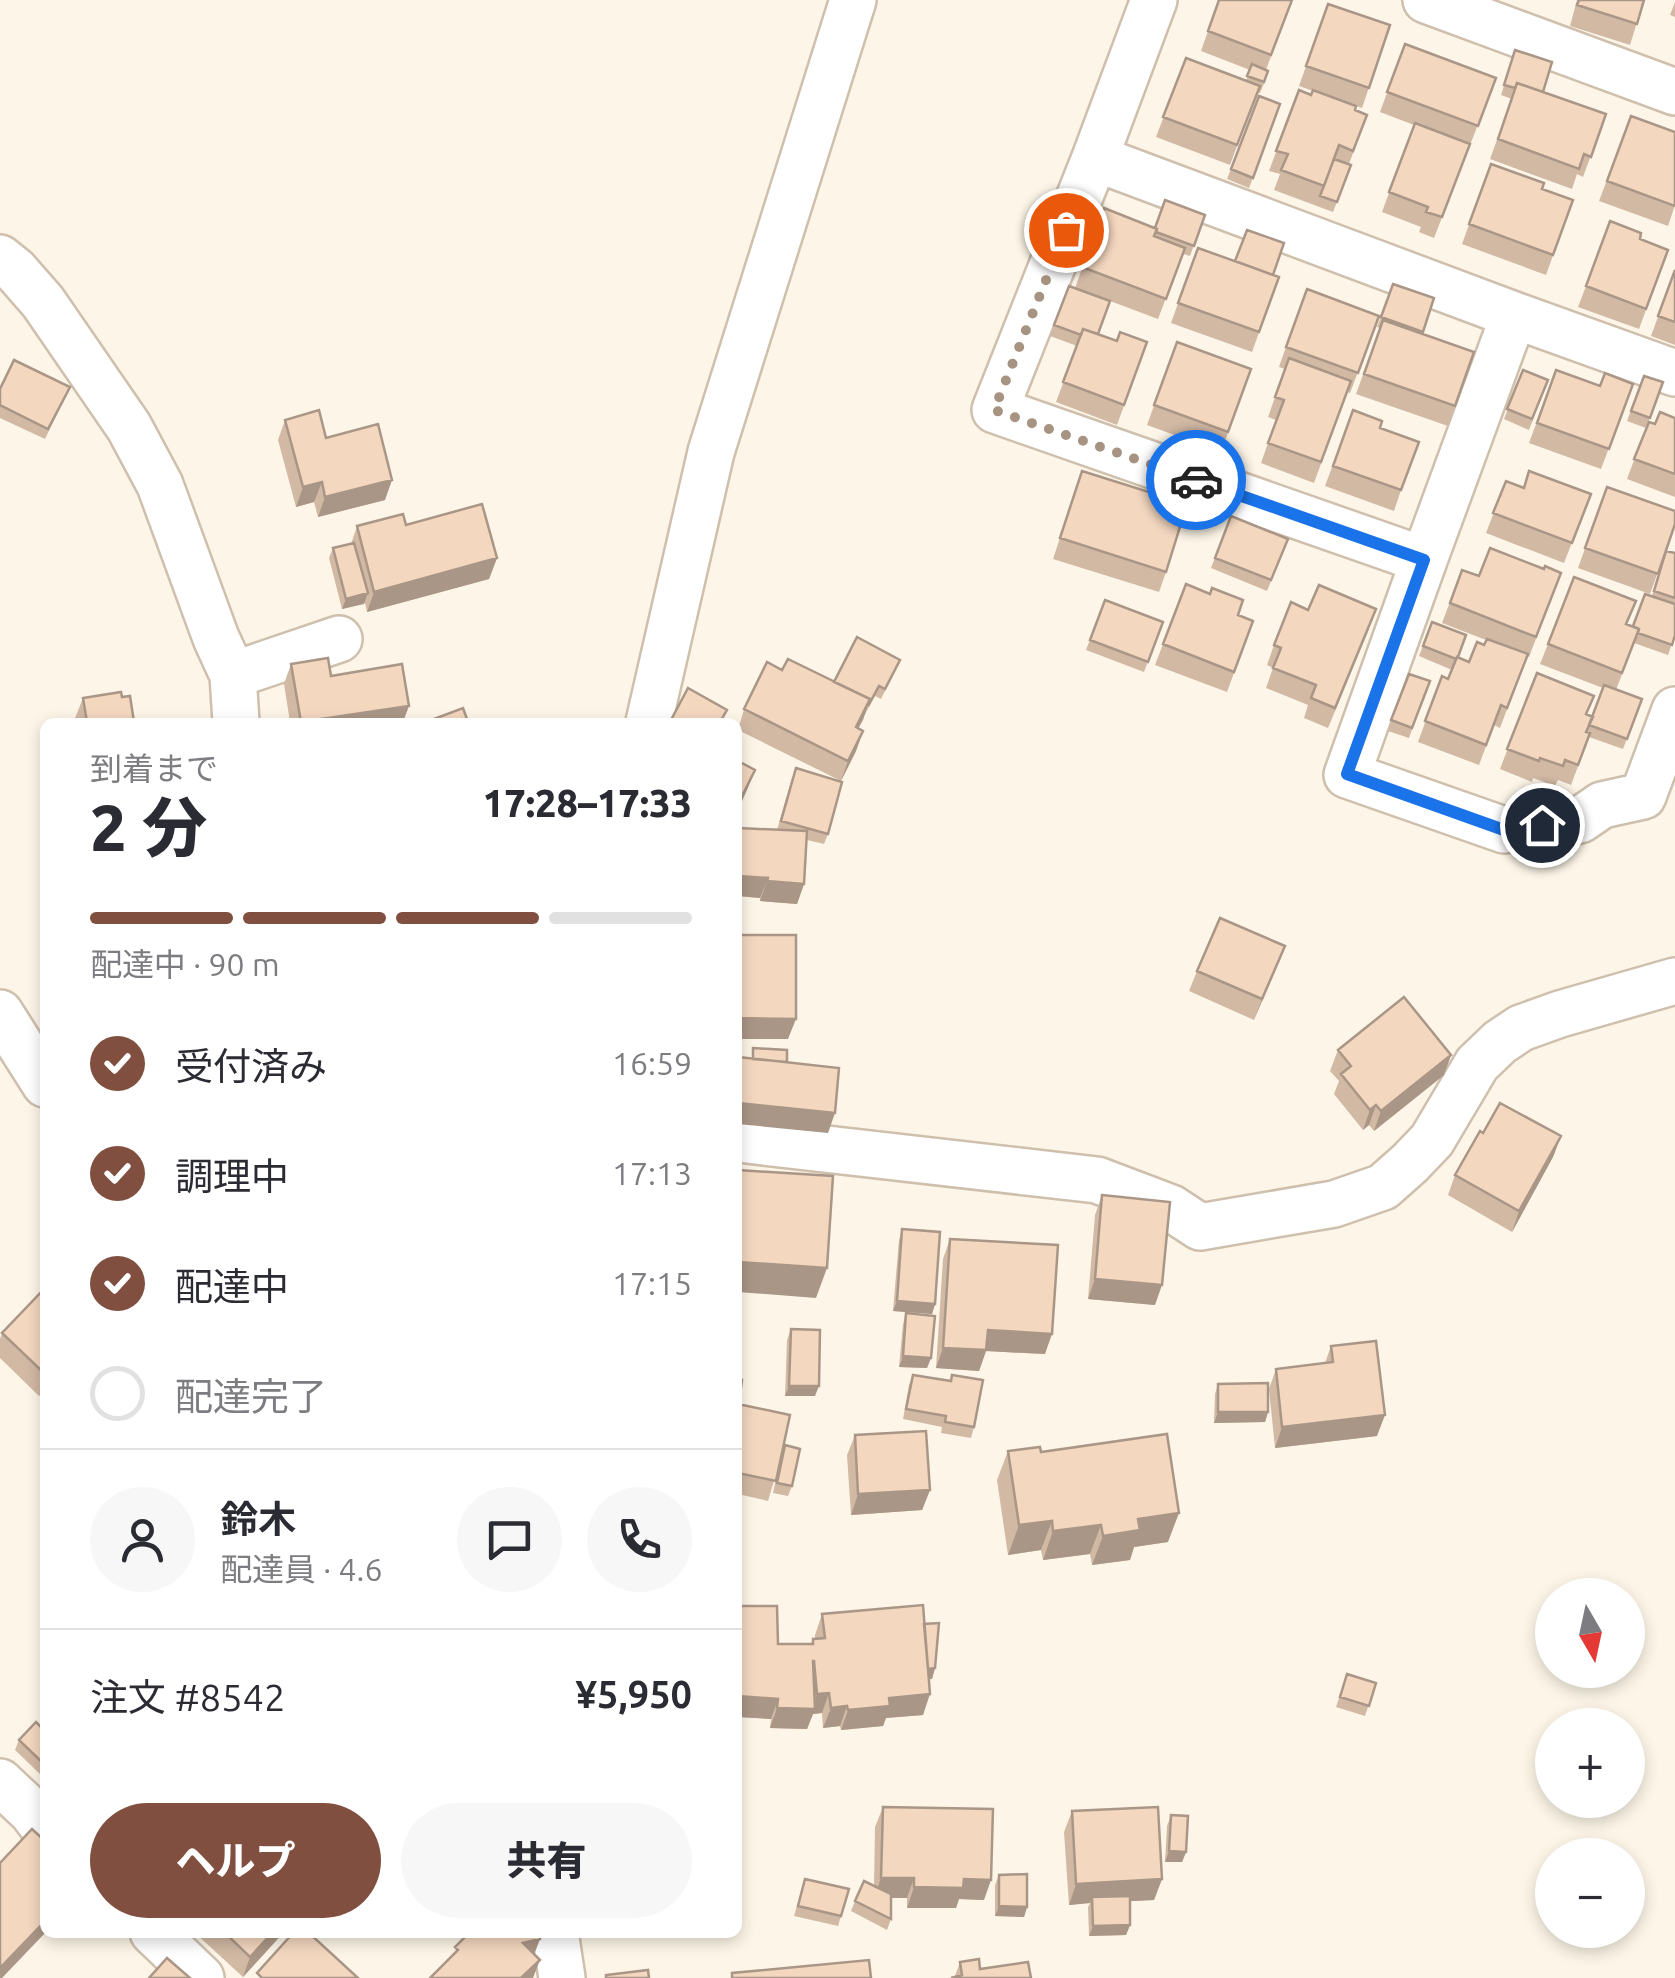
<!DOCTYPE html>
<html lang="ja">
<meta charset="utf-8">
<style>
:root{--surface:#fff;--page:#f7f7f7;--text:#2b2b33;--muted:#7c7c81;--line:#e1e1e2;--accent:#804f3f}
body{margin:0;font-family:Ubuntu,"Noto Sans JP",sans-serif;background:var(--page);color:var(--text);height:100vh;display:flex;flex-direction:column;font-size:38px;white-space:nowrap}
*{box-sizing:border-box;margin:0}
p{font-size:32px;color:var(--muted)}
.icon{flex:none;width:55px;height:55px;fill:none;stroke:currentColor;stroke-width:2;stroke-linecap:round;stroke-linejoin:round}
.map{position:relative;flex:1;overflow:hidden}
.panel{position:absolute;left:40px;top:718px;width:702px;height:1220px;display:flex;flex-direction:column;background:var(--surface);border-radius:15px;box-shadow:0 5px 15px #0003}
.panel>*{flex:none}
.needle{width:65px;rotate:171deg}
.controls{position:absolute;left:1535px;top:1578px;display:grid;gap:20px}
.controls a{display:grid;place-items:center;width:110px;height:110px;border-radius:50%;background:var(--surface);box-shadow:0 5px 15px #0003;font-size:50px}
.pin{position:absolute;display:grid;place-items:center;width:85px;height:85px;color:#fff;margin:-42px;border:5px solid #fff;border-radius:50%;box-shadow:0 2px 10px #0007}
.courier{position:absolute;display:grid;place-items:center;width:100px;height:100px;margin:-50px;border:8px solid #1a73e8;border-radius:50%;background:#fff;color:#222;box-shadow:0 2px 12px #0007}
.overview em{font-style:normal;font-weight:800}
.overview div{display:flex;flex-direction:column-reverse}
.overview{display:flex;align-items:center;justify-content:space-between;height:170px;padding:0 50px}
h1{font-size:65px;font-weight:800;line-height:75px}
.bar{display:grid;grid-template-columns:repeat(4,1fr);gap:15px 10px;align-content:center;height:120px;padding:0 50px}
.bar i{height:12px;border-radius:8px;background:var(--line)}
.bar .active{background:var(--accent)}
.bar p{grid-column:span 4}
.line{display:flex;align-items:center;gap:25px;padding:0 50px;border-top:2px solid var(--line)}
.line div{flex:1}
.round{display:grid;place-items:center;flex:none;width:105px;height:105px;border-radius:52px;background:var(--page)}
ol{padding:0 50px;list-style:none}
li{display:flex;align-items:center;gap:30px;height:110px}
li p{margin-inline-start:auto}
li .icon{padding:10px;border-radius:50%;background:var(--accent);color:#fff;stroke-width:4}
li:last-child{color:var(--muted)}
li i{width:55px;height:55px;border:5px solid var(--line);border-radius:50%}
.cta{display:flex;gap:20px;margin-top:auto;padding:20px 50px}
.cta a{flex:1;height:115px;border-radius:60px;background:var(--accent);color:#fff;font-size:40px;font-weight:800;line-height:115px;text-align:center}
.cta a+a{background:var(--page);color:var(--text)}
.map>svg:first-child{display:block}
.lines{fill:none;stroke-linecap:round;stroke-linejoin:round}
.minor-casing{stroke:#cfbfad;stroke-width:50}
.minor{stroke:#fff;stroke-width:45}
.wall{fill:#d1b9a4}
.shaded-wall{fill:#aa9686}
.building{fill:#f3d7bf;stroke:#aa9686;stroke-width:2.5}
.done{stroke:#a79382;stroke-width:10;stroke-dasharray:0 18}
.route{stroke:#1a73e8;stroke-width:12}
</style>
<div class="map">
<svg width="1675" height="1978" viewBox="0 0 1675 1978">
<rect width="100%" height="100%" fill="#fdf6e8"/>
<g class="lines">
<g class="minor-casing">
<path id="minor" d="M1154 0 1095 158 995 410 1424 560 1514 315
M1426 0 1675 92
M1095 158 1514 315 1675 373
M0 258 15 270 43 302 129 427 160 485 216 638 233 675 236 722
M1424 560 1347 775 1504 830 1580 820 1602 805 1643 796 1675 710
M233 675 339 639
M649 722 711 452 853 0
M0 1013 45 1084
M738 1139 1097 1180 1171 1208 1200 1227 1334 1204 1383 1187 1410 1163 1432 1140 1477 1064 1500 1042 1521 1028 1560 1014 1675 981
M0 1782 32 1812 45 1829
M153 1932 201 1978
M555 1932 562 1978"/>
</g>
<use href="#minor" class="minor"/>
</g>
<path class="wall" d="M1219 0H1292L1266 70 1265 81 1260 93 1257 92 1230 165 1156 137 1186 58 1246 81 1250 70 1201 51Z
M1577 0H1644L1630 45 1570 26Z
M1675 2V17L1670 15Z
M1328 4 1390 25 1362 108 1350 104 1355 110 1367 115 1349 164 1351 165 1333 212 1274 190 1280 174 1269 171 1299 90 1311 95 1313 91 1299 86Z
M1405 44 1496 78 1434 238 1419 232 1421 227 1382 212 1414 125 1380 112Z
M1515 50 1543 92 1606 114 1583 177 1577 174 1572 189 1490 159 1512 99 1501 95Z
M1259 96 1280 104 1249 188 1227 179Z
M1631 116 1675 205 1668 226 1599 201Z
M1491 164 1542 189 1573 200 1546 275 1462 244Z
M1104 208 1155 228 1205 215 1190 256 1183 254 1158 319 1110 301 1098 334 1117 341 1147 342 1117 425 1056 402 1077 346 1050 336 1069 286 1075 288Z
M1640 239 1668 250 1639 329 1578 307 1586 286Z
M1198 248 1279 277 1252 352 1171 323Z
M1675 270V345L1651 336Z
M1393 284 1434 298 1422 334 1474 352 1448 426 1356 394 1380 328 1377 327Z
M1379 316 1350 393 1347 392 1314 483 1261 463 1276 420 1268 417 1285 369 1279 367 1286 347Z
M1177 342 1251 369 1221 452 1147 425Z
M1523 370 1548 380 1529 430 1504 419Z
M1556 370 1600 386 1633 384 1601 469 1529 443Z
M1644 376 1650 418 1647 425 1675 418V497L1627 479 1646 428 1627 421Z
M70 387 45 439 0 418V389Z
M1353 410 1401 490 1394 511 1325 486Z
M285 420 326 438 385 500 318 517 314 502 296 507 278 440Z
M1082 471 1166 572 1159 592 1053 559Z
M1506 481 1524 488 1591 494 1564 563 1486 533Z
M1607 487 1663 559 1675 553V635L1668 655 1634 643 1616 690 1642 699 1623 749 1589 737 1571 785 1558 780 1555 786 1533 778 1532 782 1500 769 1537 673 1587 714 1592 716 1603 688 1540 664 1548 644 1627 624 1633 626 1652 596 1662 561 1650 594 1578 568Z
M1231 516 1288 539 1267 591 1211 568Z
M357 526 497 558 489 579 367 612 365 603 342 609 329 558 333 548 351 544Z
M1544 569 1561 573 1529 657 1527 656 1500 728 1494 725 1479 765 1418 742 1442 676 1448 679 1452 670 1419 656 1432 622 1458 657 1469 662 1484 645 1486 640 1442 623 1462 570 1479 576Z
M1186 584 1238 615 1253 621 1227 692 1155 665Z
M1105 600 1163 622 1144 672 1086 650Z
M1308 610 1369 629 1328 728 1304 718 1308 705 1266 688 1273 668 1267 665 1274 645Z
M900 660 881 699 875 696 864 716 858 728 863 731 856 751 841 781 738 730 744 709 782 670 834 682Z
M291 664 331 676 403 722H290L284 684Z
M1409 674 1430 681 1409 738 1388 731Z
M122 697 134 722H76L75 718 83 698Z
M792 778 828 834 824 844 807 840 804 884 797 904 760 901V898L738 896V828L777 830Z
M1285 946 1254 1020 1189 991 1197 971Z
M1338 1050 1451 1055 1444 1075 1374 1131 1369 1125 1363 1130 1334 1094 1339 1081 1330 1071Z
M1483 1133 1561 1136 1553 1157 1512 1232 1448 1195 1455 1175Z
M1102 1195 1155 1305 1088 1299 1095 1215Z
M902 1229 935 1304 932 1314 893 1311 899 1240Z
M950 1239 1045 1354 986 1351 979 1371 936 1368 943 1259Z
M45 1288V1391L39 1396 0 1358V1339L2 1333Z
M906 1313 931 1358 927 1368 899 1367 903 1324Z
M791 1329 815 1396H785L787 1340Z
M1331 1346 1377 1436 1275 1448 1269 1389 1276 1369 1325 1363Z
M913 1375 974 1427 971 1438 941 1433 942 1427 903 1419 909 1385Z
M738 1380V1404L781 1454 792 1486 788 1496 773 1493 779 1464 768 1501 738 1494Z
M1218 1384 1268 1412 1265 1422 1214 1423 1215 1394Z
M855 1435 930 1490 922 1510 851 1515 847 1455Z
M1008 1451 1041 1452 1168 1542 1134 1547 1130 1560 1092 1565 1090 1554 1043 1560 1041 1550 1008 1555 997 1480Z
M738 1606 778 1644H811L813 1639H815V1635L822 1614 924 1624 935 1668 932 1679H929L923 1715 886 1718 883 1726 841 1730 840 1726 823 1728 822 1713 813 1714 807 1729 770 1728 771 1719 738 1717Z
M1347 1674 1376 1683 1365 1716 1336 1707Z
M45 1731V1772L41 1775 15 1750 19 1740Z
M883 1807 984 1900 959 1899 956 1908H907V1898H891V1919L887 1930 851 1911 855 1901 874 1886 875 1827Z
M1072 1811 1162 1879 1154 1900 1130 1901V1925L1126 1935 1089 1936 1088 1907 1090 1903 1069 1905 1064 1832Z
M1171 1815 1186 1852 1182 1862H1165L1167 1826Z
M999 1875 1027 1907 1024 1917 995 1916V1885Z
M805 1879 841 1916 838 1926 794 1916Z
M194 1932H284L243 1977Z
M960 1962 980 1969 1031 1978 955 1976Z"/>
<path class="shaded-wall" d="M392 480 385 500 318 517 325 497Z
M322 482 314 502 296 507 303 487Z
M497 558 489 579 367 612 374 592Z
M368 593 364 604 342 609 346 599Z
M870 699 863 720 848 747 856 727Z
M409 706 403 722H308Z
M863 731 856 751 841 781 848 761Z
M755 770 747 790 738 810V804Z
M738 876 768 878 760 898 738 896Z
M767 881 804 884 797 904 760 901Z
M1285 946 1277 966 1254 1020 1262 999Z
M738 1018 796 1019 788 1039H738Z
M1451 1055 1444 1075 1374 1131 1381 1111Z
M738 1103 835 1113 828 1133 738 1124Z
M1376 1105 1369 1125 1363 1130 1370 1110Z
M1561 1136 1553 1157 1512 1232 1519 1211Z
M738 1262 827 1268 816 1298 738 1292Z
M1095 1279 1162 1285 1155 1305 1088 1299Z
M897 1301 935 1304 932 1314 893 1311Z
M988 1330 1052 1334 1045 1354 986 1351 979 1371 936 1368 943 1348Z
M903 1356 931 1358 927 1368 899 1367Z
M789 1386H819L815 1396H785Z
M1218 1412H1268L1265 1422 1214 1423Z
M1385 1415 1377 1436 1275 1448 1282 1427Z
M930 1490 922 1510 851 1515 858 1494Z
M1179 1513 1168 1542 1134 1547 1130 1560 1092 1565 1103 1536 1138 1519Z
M1052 1521 1041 1550 1008 1555 1019 1525Z
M1101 1525 1090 1554 1043 1560 1053 1531Z
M935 1668 932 1679 920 1680 924 1669Z
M829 1693 822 1713 813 1714 807 1729 770 1728 777 1708 812 1709 817 1694Z
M930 1694 923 1715 886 1718 883 1726 841 1730 848 1710 889 1698Z
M738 1696 778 1699 771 1719 738 1717Z
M847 1706 840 1726 823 1728 831 1708Z
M1169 1851 1186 1852 1182 1862H1165Z
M881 1878H914L907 1898H874Z
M964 1879 991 1880 984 1900 959 1899 956 1908H907L914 1887Z
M1162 1879 1154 1900 1092 1903V1897L1090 1903 1069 1905 1076 1884Z
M999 1906 1027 1907 1024 1917 995 1916Z
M45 1921 46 1932 2 1978H0V1968Z
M1130 1925 1126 1935 1089 1936 1093 1926Z
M273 1932H284L243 1977 250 1957Z
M540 1939 529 1968 523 1943Z
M540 1960 533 1978H521Z"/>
<path class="building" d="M1219 0H1292L1271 55 1208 31Z
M1579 0H1644L1637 24 1577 5Z
M1328 4 1390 25 1369 88 1306 66Z
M1405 44 1496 78 1478 126 1387 92Z
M1515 50 1552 62 1543 92 1517 83 1515 88 1504 85Z
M1186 58 1260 86 1237 145 1163 117Z
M1252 64 1268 71 1264 82 1247 76Z
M1517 83 1606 114 1591 157 1584 154 1579 169 1498 139Z
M1299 90 1311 95 1313 90 1356 106 1355 110 1367 115 1353 151 1339 145 1324 186 1281 170 1288 154 1276 151Z
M1259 96 1280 104 1253 178 1231 169Z
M1631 116 1675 132V206L1607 181Z
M1415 123 1470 144 1442 217 1426 212 1428 207 1389 192Z
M1334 159 1351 165 1337 202 1320 196Z
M1491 164 1544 183 1542 189 1573 200 1553 255 1469 224Z
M1165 200 1205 215 1194 246 1156 232 1157 229 1155 228Z
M1104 208 1157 229 1154 236 1185 248 1166 299 1082 267Z
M1610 221 1641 233 1640 239 1668 250 1646 309 1586 286Z
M1247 230 1284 243 1273 275 1235 261Z
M1198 248 1279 277 1259 332 1178 303Z
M1675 270V322L1658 316Z
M1393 284 1434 298 1423 332 1381 317Z
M1069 286 1110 301 1098 334 1083 329 1081 335 1054 325Z
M1307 289 1379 316 1358 373 1286 347Z
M1383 320 1474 352 1455 406 1364 374Z
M1083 329 1117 341 1120 332 1147 342 1124 405 1063 382Z
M1177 342 1251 369 1228 432 1154 405Z
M1289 358 1351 381 1321 462 1268 443 1284 400 1275 397Z
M14 360 70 387 48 429 0 405V389Z
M1523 370 1548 380 1532 419 1507 409Z
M1556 370 1600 386 1605 373 1633 384 1609 449 1537 423Z
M1644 376 1663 382 1650 418 1631 411Z
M319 410 326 438 378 424 392 480 325 497 322 482 303 487 285 420Z
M1353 410 1382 421 1380 428 1419 442 1401 490 1333 466Z
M1660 412 1675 418V474L1634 459 1649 422 1655 424Z
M1082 471 1187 504 1166 572 1060 538Z
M1529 471 1591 494 1572 543 1493 513 1506 481 1524 488Z
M1607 487 1675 511V524L1658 574 1585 548Z
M482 504 497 558 374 592 357 526 403 514 406 525Z
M1231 516 1288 539 1271 580 1215 558Z
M354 543 368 593 346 599 333 548Z
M1490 548 1544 569 1545 566 1561 573 1536 637 1450 603 1462 570 1479 576Z
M1666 551 1675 553V598L1654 591Z
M1574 577 1636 601 1626 624 1639 629 1622 673 1548 644Z
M1186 584 1210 594 1212 588 1243 600 1238 615 1253 621 1234 672 1163 644Z
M1319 585 1376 609 1335 708 1311 698 1316 685 1273 668 1281 648 1274 645 1291 602 1308 610Z
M1645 594 1675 604V635L1672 645 1638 633 1639 629 1633 626Z
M1105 600 1163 622 1148 662 1090 640Z
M1432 622 1466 635 1458 657H1457L1456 659 1423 646Z
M857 637 900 660 885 689 879 686 868 706 870 699 834 682Z
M1487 639 1528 654 1507 708 1501 705 1486 745 1425 721 1442 676 1448 679 1457 657 1469 662 1477 642 1484 645Z
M328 658 331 676 402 664 409 706 301 722 291 664Z
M788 659 870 699 856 727 863 731 848 761 744 709 767 662 782 670Z
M1537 673 1594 696 1586 714 1593 717 1586 732 1590 733 1578 765 1565 760 1563 766 1540 758 1539 761 1507 749Z
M1409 674 1430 681 1412 728 1391 720Z
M1604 685 1642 699 1627 739 1589 725Z
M688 688 727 710 720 722H676L671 720Z
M121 692 122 697 130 696 134 722H87L83 698Z
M463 708 468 722H426Z
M738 761 755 770 738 804Z
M796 768 842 782 828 834 781 821Z
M738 828 807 831 804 884 767 881 768 878 738 876Z
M1220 918 1285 946 1262 999 1197 971Z
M738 935H796V1019L738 1018Z
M1404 997 1451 1055 1381 1111 1376 1105 1370 1110 1341 1074 1351 1066 1338 1050Z
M753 1048 787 1050V1062L753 1059Z
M738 1057 839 1068 835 1113 738 1103Z
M1500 1103 1561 1136 1519 1211 1455 1175 1480 1131 1483 1133Z
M738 1170 833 1176 827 1268 738 1262Z
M1102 1195 1170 1202 1162 1285 1095 1279Z
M902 1229 940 1232 935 1304 897 1301Z
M950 1239 1058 1245 1052 1334 988 1330 986 1350 943 1348Z
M45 1288V1374L2 1333Z
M906 1313 935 1316 931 1358 903 1356Z
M791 1329 820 1330 819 1386H789Z
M1376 1341 1385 1415 1282 1427 1276 1369 1333 1362 1331 1346Z
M913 1375 951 1381 952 1375 983 1380 974 1427 945 1422 946 1416 906 1409Z
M738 1380H742L739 1403H738Z
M1268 1383V1412H1218V1384Z
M738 1404 790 1415 776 1481 738 1473Z
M926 1431 930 1490 858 1494 855 1435Z
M1167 1434 1179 1513 1138 1519 1140 1530 1103 1536 1101 1525 1053 1531 1052 1521 1019 1525 1008 1451 1040 1447 1041 1452Z
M785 1445 800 1449 792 1486 777 1483Z
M923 1605 930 1694 889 1698 890 1706 848 1710 847 1706 831 1708 829 1693 817 1694 814 1661H813L815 1709 777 1708 778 1699 738 1696V1606H777L778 1644H813V1639L825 1638 822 1614Z
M939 1623 935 1668 928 1669 924 1624Z
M1347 1674 1376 1683 1369 1706 1340 1697Z
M36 1722 45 1731V1765L19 1740Z
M883 1807 993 1809 991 1880 964 1879 963 1888 914 1887V1878H881Z
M1158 1807 1162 1879 1076 1884 1072 1811Z
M1171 1815 1188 1816 1186 1852 1169 1851Z
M32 1829 45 1841V1921L0 1968V1863Z
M1027 1874V1907L999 1906V1875Z
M805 1879 849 1889 841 1916 798 1906Z
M864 1881 891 1894V1919L855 1901Z
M1130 1896V1925L1093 1926 1092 1897Z
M224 1932H273L250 1957Z
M294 1932H308L358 1978H262L257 1973Z
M470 1932H539L540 1939 523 1943 540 1960 521 1978H430L458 1950 455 1947Z
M167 1958 190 1978H149Z
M979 1959 980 1969 1028 1962 1031 1978H951L962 1975 960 1962Z
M869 1960 871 1978H732V1973Z
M648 1970 649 1978H606V1975Z"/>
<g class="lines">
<path class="done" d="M1066 230 994 410 1196 480"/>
<path class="route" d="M1196 480 1424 560 1347 774 1504 830 1542 825"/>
</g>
</svg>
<div class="controls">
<a><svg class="needle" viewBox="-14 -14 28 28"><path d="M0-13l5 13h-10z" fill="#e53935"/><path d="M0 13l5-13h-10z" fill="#7c7c81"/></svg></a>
<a>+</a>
<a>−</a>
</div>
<div class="pin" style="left:1066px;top:230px;background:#ea580c"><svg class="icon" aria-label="bag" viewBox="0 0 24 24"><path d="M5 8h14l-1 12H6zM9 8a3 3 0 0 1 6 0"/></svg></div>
<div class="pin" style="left:1542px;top:825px;background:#1f2937"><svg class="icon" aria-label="home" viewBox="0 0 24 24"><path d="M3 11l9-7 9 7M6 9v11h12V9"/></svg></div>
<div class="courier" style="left:1196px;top:480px"><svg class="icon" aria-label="car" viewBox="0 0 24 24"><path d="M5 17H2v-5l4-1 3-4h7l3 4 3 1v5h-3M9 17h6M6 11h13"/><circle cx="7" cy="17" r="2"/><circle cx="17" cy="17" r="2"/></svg></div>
<section class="panel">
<div class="overview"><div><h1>2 分</h1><p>到着まで</p></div><em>17:28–17:33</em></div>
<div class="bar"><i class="active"></i><i class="active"></i><i class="active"></i><i></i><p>配達中 · 90 m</p></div>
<ol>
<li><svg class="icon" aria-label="check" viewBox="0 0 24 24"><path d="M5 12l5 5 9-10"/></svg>受付済み<p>16:59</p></li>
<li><svg class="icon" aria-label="check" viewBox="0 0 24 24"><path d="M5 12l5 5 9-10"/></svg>調理中<p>17:13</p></li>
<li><svg class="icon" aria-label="check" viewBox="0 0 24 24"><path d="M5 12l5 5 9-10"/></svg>配達中<p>17:15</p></li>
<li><i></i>配達完了</li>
</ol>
<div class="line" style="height:180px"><a class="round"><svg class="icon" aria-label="person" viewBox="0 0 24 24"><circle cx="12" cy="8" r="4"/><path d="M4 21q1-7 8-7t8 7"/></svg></a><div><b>鈴木</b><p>配達員 · 4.6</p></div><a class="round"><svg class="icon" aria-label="chat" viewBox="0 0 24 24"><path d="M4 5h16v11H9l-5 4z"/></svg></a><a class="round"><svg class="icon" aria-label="phone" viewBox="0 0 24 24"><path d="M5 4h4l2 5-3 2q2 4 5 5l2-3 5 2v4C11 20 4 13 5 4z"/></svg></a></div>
<div class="line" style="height:130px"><div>注文 #8542</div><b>¥5,950</b></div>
<div class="cta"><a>ヘルプ</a><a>共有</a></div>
</section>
</div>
